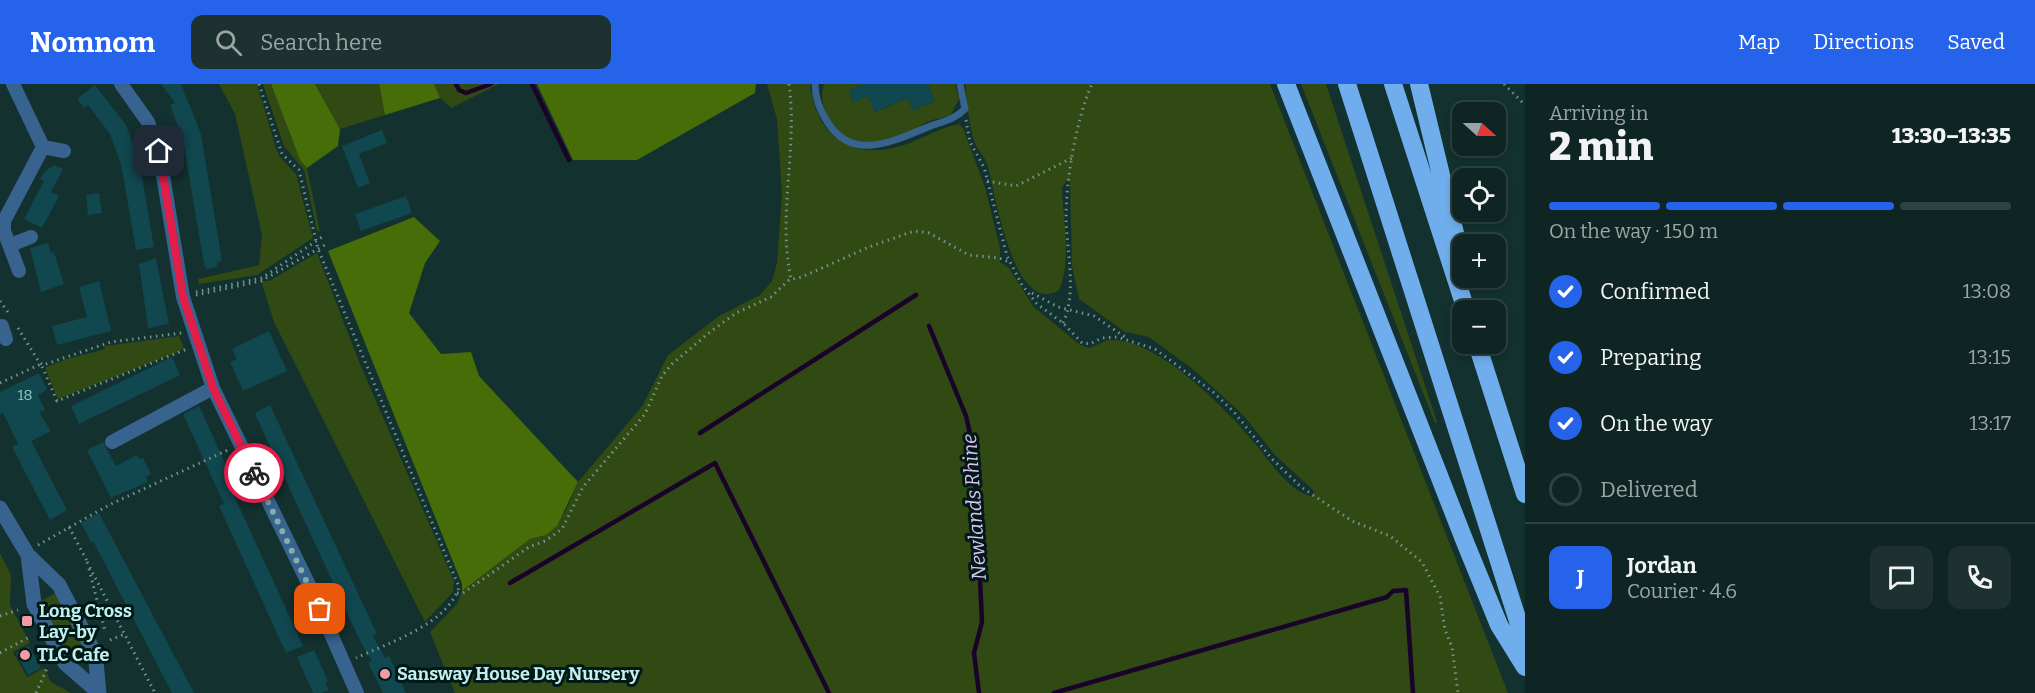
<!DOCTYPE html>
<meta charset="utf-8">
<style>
:root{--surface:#0e2523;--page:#1c3130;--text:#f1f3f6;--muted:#9ba5a6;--line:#2e4241;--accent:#2563eb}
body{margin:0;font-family:Bitter,serif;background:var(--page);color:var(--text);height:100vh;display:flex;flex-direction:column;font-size:22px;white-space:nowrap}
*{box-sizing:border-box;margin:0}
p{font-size:20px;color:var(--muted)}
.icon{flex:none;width:33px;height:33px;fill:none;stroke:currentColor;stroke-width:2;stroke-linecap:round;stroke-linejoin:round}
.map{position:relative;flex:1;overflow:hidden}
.drawer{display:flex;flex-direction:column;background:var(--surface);width:510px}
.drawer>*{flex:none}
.needle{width:39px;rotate:111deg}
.controls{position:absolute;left:1452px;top:18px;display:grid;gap:12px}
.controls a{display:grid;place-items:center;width:54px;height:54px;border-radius:12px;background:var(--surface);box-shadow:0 3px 9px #0003,0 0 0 2px var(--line);font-size:30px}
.pin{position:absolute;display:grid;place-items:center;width:51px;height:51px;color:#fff;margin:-26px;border-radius:12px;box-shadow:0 3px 9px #0006}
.courier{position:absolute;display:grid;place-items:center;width:60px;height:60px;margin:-30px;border:4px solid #e11d48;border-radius:50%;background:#fff;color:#222;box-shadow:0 2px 8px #0007}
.head em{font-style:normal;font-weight:800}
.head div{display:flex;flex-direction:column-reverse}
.head{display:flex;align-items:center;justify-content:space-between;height:102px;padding:0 24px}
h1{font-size:39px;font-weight:800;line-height:45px}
.bar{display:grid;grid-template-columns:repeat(4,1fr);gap:9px 6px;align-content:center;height:72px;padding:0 24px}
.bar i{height:8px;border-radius:4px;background:var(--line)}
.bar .active{background:var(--accent)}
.bar p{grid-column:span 4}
.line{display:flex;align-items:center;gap:15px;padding:0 24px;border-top:2px solid var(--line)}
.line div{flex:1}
.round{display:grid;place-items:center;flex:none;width:63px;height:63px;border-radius:12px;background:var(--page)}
ol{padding:0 24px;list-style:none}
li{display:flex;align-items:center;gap:18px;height:66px}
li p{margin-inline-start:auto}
li .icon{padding:6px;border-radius:50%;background:var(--accent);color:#fff;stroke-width:4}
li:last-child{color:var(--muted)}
li i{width:33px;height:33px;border:3px solid var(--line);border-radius:50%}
header{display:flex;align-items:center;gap:36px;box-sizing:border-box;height:84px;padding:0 30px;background:var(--accent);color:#fff}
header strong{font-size:28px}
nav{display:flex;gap:33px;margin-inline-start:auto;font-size:21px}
.search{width:420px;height:54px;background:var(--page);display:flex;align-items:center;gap:15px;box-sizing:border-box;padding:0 21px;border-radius:12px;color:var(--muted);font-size:22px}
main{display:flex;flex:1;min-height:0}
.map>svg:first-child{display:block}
.green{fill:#314912}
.forest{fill:#466d07}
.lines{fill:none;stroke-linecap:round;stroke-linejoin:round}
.stream{stroke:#1a0328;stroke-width:4.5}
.building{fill:#11474f}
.path{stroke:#709693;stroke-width:3;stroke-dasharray:1.5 4.5;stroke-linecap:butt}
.service{stroke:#38638e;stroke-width:7}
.minor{stroke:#38638e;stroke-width:14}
.tertiary{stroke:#38638e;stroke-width:15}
.motorway{stroke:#6fadec;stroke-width:18}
.done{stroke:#85adaa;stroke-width:6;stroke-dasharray:0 10.8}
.route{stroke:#e11d48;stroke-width:8}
.poi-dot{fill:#f39aa7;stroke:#001918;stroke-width:2}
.labels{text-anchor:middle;stroke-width:6;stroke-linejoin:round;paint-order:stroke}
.number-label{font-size:15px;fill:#96c6c6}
.poi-label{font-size:18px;font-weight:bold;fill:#c3f0ed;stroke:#001918;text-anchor:start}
.water-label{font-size:20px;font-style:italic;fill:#ddc5f0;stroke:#001918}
</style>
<header>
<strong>Nomnom</strong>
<div class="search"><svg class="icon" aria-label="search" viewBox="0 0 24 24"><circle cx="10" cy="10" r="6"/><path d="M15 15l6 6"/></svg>Search here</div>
<nav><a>Map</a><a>Directions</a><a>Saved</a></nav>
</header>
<main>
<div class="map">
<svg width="1525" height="609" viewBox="0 0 1525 609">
<rect width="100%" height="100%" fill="#12312f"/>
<path class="green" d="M219 0H257L276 64 280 73 296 90 313 154 257 191 199 200 198 195 259 181 262 151 235 30Z
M263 0H271L300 76 307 84 320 147H317L304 86 284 62Z
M315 0H379L385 31 340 45Z
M434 0H499L451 24 440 14Z
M767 0H810C816 49 847 76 897 63 918 58 937 44 959 40L963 44 985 103 1000 164V178L1009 184 1033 222 1080 261 1089 264C1097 262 1102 257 1110 256 1157 253 1231 329 1258 363 1271 379 1290 408 1311 412L1314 410 1313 406 1275 371 1244 332 1194 286 1149 253 1125 248 1079 215 1072 182 1070 98 1066 97 1062 104C1063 135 1072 177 1059 206 1014 234 995 109 988 83 986 74 978 67 975 59 968 40 968 20 965 0H1270L1508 609H455L430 548 457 520 462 507 530 455 546 451 566 426 578 398 643 321 668 271 719 232 760 211 772 197 777 179 782 111 777 35Z
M824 0H863L849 6 853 18 868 12 875 28 908 14 913 26 935 17 928 0H955L959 15 950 32C942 34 934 35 927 38 921 40 918 46 912 48 885 60 845 67 829 36 823 24 820 13 824 0Z
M1301 0H1326L1437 338 1435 339Z
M317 169 360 280 454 497 453 508 425 538 274 238 261 197H269Z
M179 252 184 264 178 268 58 315 45 284C67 273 81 272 104 265L105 262Z
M0 469 11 491 10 521 30 559 13 568 27 593 44 584 51 598 71 609H0Z
M56 509 85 565 70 573 41 517Z"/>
<path class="forest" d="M271 0H315L340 45 338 62 307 84 300 76Z
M379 0H434L440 14 385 31Z
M537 0H756L755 9 637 76H573Z
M414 133 440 157 425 179 409 229 441 270 471 268 479 292 578 398 557 442 546 451 530 455 462 507V500L328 167Z"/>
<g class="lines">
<path class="stream" d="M456 0 459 6 466 9 491 0
M532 0 569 76
M929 242 966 332 974 367 982 538 974 569 979 609
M700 349 916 211
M510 499 715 379 829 609
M1054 609 1387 513 1393 507 1406 506 1413 609"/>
</g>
<path class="building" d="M161 0H181L201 50 222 177 217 178 218 183 206 185 204 180 183 56 170 21 175 19Z
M863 0H928L935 17 913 26 908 14 874 28 868 12 853 18 849 6Z
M95 1 126 41 139 76 154 163 136 166 121 80 110 50 88 21 84 24 77 15Z
M382 46 387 59 359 70 370 99 358 104 342 62Z
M54 81 63 85 51 108 59 112 42 144 24 135 44 97 40 95 44 88Z
M99 109 102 129 88 131 86 111Z
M406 112 412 129 361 147 355 130Z
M48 159 51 169 54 168 64 200 41 208 30 164Z
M156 174 169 240 148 244 139 180Z
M99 197 111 247 57 261 52 242 87 233 79 203Z
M269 247 287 287 243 307 230 278 237 275 232 265Z
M172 273 180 291 79 340 71 322Z
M39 289 47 306 38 311 45 326 39 328 51 347 31 357 67 426 50 436 12 363 18 360 3 329 0 330V308Z
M270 321 377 550 373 552 385 574 389 572 406 609H383L368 579 372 577 360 557 256 332V328Z
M199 322 237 405 232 407 303 562 286 569 219 422 224 420 183 330Z
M103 358 116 382 137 371 139 375 143 374 151 390 146 393 148 398 111 414 87 366Z
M99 429 130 488 194 609H172L93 457 91 458 81 439Z
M29 562 41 584 28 591 16 569Z
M314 566 328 597 325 598 329 606 321 609H313L297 573Z"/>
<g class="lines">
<path class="path" d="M259 0 282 70 299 86 318 165 459 503C448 540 388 559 356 574
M789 0C798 65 777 131 791 195
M1504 0 1525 21
M966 36 970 58 984 83 1007 172 1022 201 1037 220 1063 239 1082 259 1090 260 1102 254 1117 253 1155 265 1213 308 1234 328 1271 374 1301 403 1352 437 1390 452 1422 478 1440 513 1445 546 1452 563 1458 609
M987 97 1016 102 1072 74
M196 208 262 194 322 153
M1032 209 1058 223 1094 232 1125 253
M196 211 261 197 325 161
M0 217 10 231
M1063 239C1077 210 1067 168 1066 135 1066 95 1076 36 1092 0
M18 244 39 278 43 281 111 258 182 249
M0 299 41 280 57 317 187 265
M69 443 88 479
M38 461 111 420 228 366
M87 478 155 609
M89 485 105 547
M457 509H463L529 463 545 457 562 445 583 403 645 330 662 292 672 280 710 248 736 229 771 213 789 196 802 193 869 163 914 147 929 149 969 171 999 174 1009 178
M0 532 18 526
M110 556 125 550
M0 569 31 552
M36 609 48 582"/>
<path class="service" d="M815 0C815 14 820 27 828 39 853 78 894 57 928 43 941 38 954 36 965 25L960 0"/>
<path class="minor" d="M13 0 43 63 4 137V147L19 187
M121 0 148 38 159 67 183 213 213 304 312 507 357 609
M43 63 64 67
M10 161 31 153
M2 242 6 255
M112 358 213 304"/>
<path class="tertiary" d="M0 424 28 471 59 501 92 564 96 578 99 609
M28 471 34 520 65 579 98 608"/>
<path class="motorway" d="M1286 0 1465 458 1499 541 1525 583
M1347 0 1525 559
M1393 0 1466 226
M1419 0 1462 178
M1477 260 1525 410"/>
</g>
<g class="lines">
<path class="done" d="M254 389 320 525"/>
<path class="route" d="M159 67 183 213 213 304 254 389"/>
</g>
<g class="poi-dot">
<rect x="21" y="531" width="12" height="12" rx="3"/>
<circle cx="25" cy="571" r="6"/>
<circle cx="385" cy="590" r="6"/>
</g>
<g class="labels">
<g class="number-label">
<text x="25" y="316">18</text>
</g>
<g class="poi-label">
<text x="39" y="533">Long Cross<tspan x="39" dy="21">Lay-by</tspan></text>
<text x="37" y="577">TLC Cafe</text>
<text x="397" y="596">Sansway House Day Nursery</text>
</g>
<g class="water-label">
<text transform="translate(974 423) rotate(-94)" y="7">Newlands Rhine</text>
</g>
</g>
</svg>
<div class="controls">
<a><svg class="needle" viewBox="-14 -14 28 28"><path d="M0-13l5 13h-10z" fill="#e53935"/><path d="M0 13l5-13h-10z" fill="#9ba5a6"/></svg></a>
<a><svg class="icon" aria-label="locate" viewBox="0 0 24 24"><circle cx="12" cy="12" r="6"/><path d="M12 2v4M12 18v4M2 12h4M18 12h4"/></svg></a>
<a>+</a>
<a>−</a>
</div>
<div class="pin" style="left:320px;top:525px;background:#ea580c"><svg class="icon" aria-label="bag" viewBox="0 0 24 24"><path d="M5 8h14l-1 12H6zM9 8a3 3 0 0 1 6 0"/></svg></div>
<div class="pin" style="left:159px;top:67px;background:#1f2937"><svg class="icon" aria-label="home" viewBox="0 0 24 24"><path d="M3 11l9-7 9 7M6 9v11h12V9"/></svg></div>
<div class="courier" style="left:254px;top:389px"><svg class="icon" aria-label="bike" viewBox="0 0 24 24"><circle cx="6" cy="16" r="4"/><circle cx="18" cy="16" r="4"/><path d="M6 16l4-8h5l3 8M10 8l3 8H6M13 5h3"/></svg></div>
</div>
<section class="drawer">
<div class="head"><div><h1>2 min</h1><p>Arriving in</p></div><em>13:30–13:35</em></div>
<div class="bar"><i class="active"></i><i class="active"></i><i class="active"></i><i></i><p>On the way · 150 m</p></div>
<ol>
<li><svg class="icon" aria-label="check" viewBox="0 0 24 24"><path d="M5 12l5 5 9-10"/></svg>Confirmed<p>13:08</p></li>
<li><svg class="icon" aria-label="check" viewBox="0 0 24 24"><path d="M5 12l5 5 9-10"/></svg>Preparing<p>13:15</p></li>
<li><svg class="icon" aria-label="check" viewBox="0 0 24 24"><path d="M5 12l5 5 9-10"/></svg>On the way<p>13:17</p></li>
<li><i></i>Delivered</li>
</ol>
<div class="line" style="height:108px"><b class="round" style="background:var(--accent);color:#fff">J</b><div><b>Jordan</b><p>Courier · 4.6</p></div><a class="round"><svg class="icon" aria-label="chat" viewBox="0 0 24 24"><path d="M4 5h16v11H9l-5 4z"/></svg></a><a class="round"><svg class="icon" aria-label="phone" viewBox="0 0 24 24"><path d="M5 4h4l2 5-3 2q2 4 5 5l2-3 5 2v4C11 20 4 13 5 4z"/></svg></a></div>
</section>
</main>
